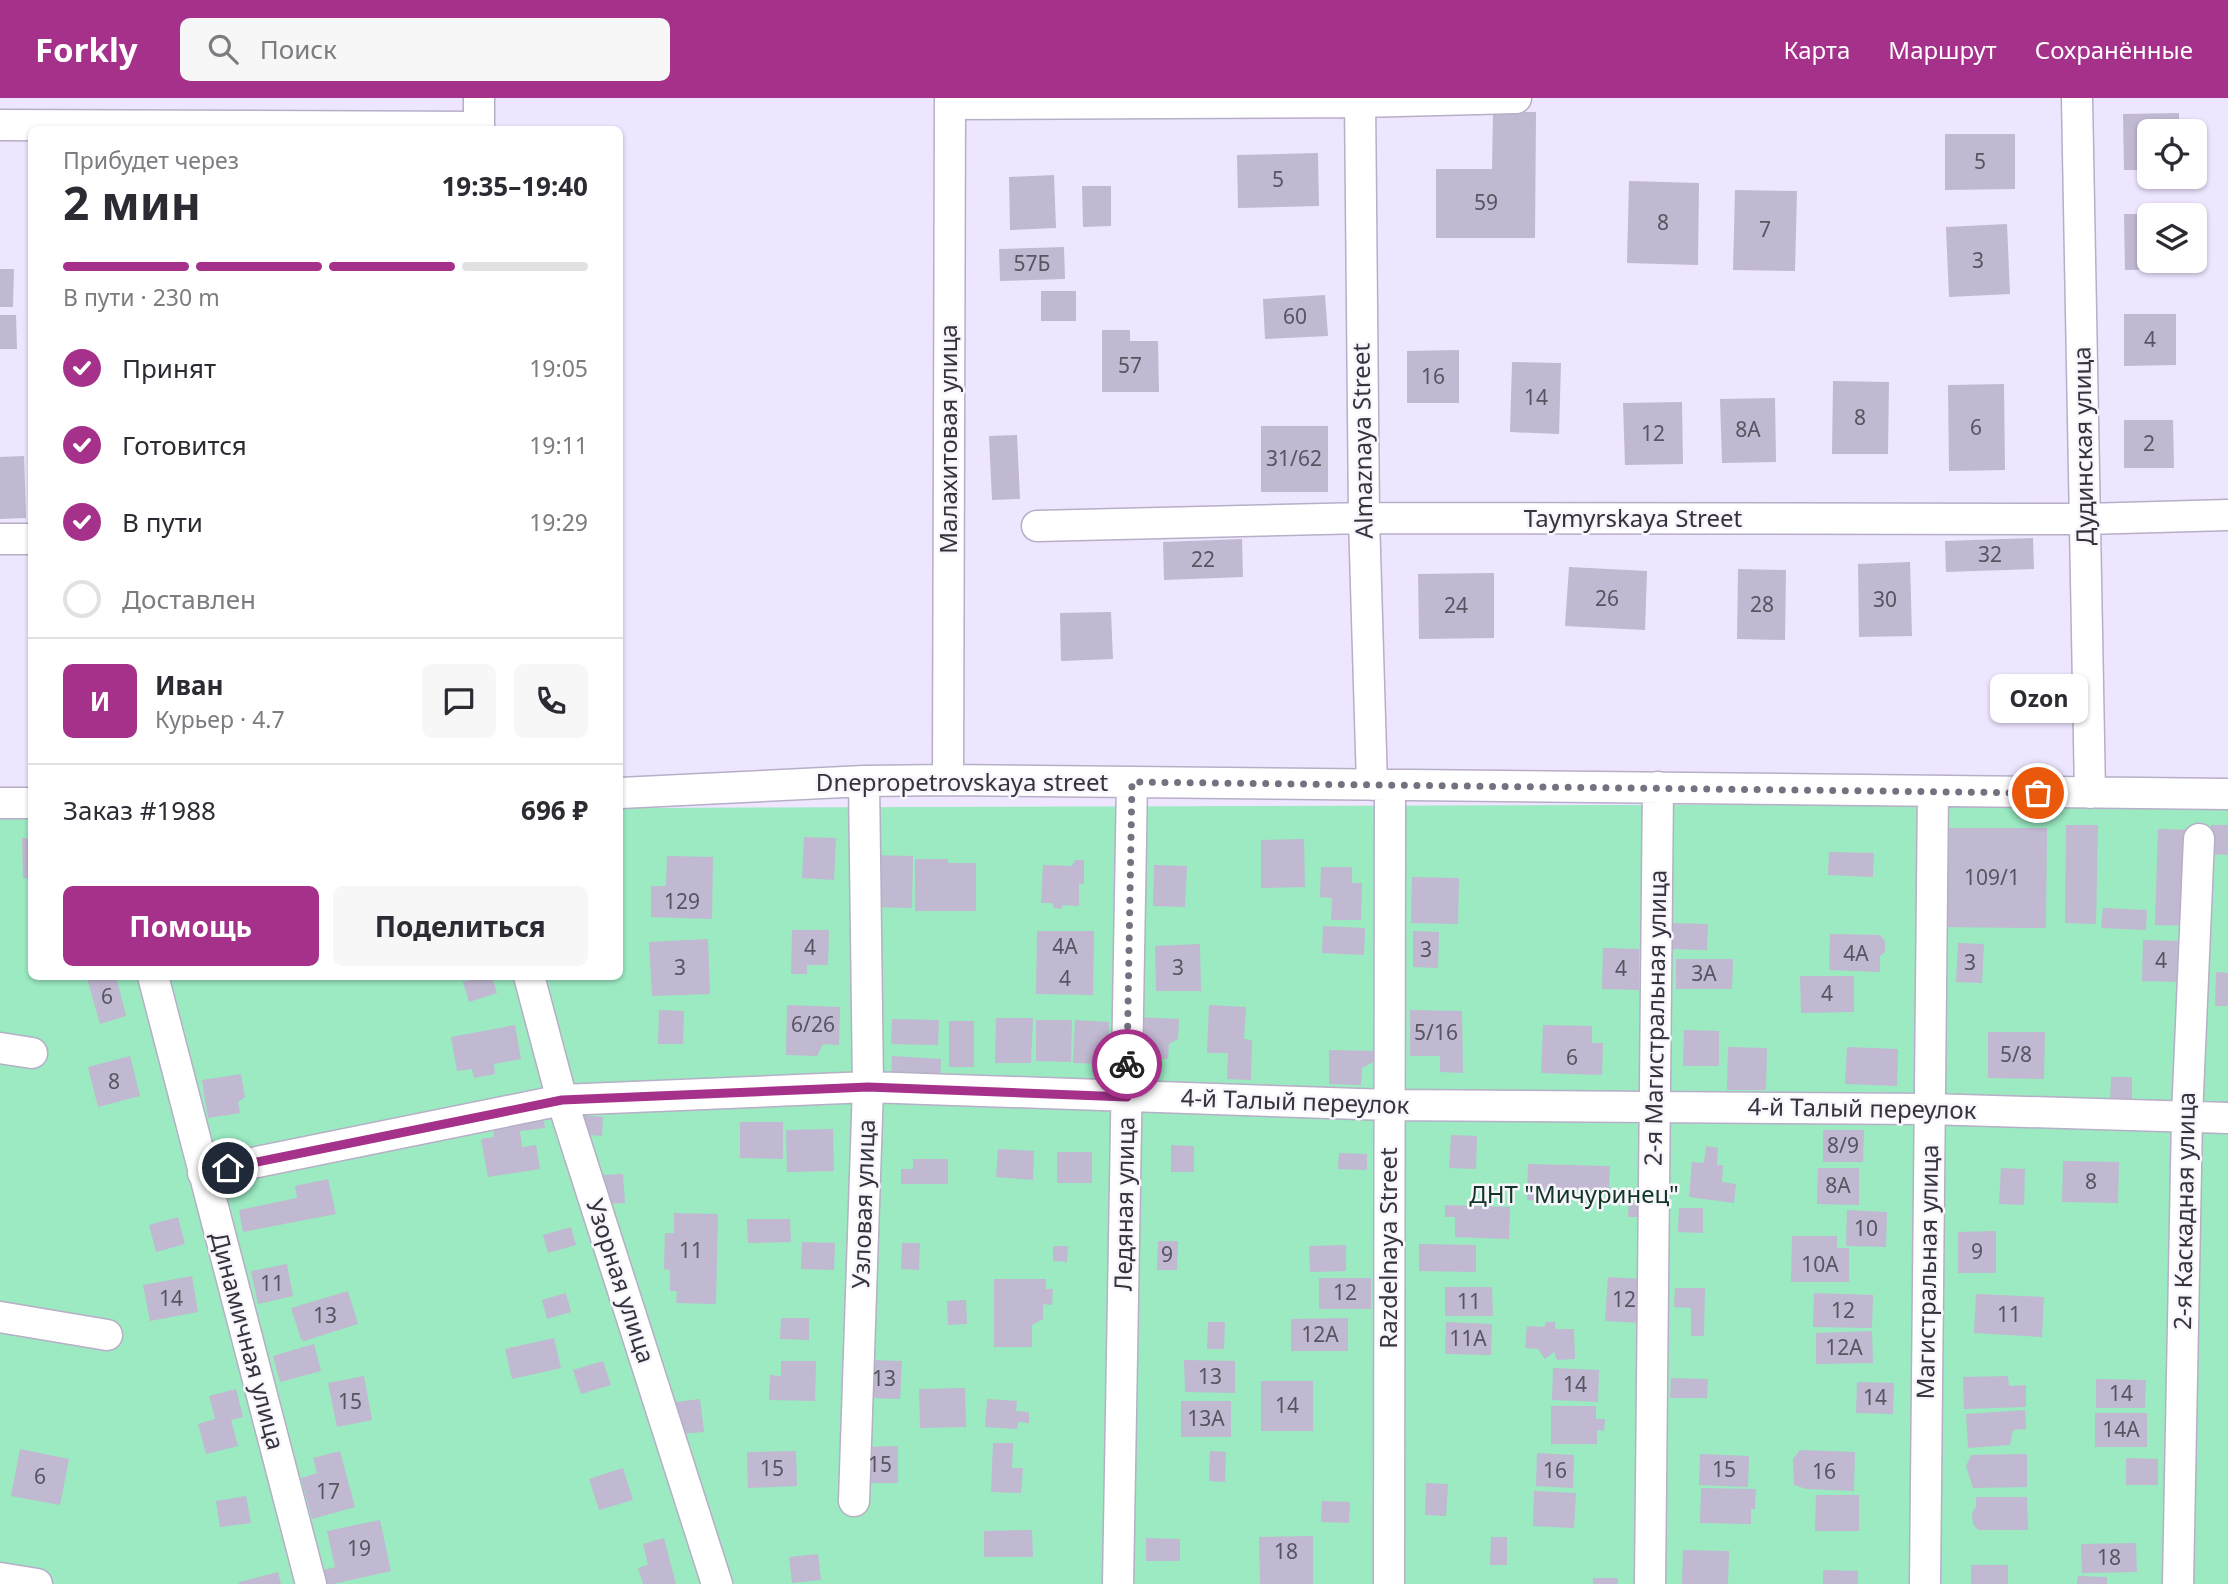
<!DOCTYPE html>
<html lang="ru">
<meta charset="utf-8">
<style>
:root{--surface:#fff;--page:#f7f7f7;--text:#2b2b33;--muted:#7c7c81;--line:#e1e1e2;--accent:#a5318b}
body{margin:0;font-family:"Noto Sans",sans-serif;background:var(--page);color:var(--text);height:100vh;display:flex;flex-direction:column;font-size:26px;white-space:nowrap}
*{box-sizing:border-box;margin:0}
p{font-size:23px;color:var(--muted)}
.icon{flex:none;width:38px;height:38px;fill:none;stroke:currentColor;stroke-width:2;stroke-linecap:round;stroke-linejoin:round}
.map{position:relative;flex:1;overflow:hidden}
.panel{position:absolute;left:28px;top:28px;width:595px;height:854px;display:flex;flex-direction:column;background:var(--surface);border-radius:10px;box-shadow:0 2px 5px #0004}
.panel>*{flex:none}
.tools{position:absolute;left:2137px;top:21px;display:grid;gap:14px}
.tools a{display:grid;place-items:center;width:70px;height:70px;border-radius:10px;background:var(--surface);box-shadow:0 2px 5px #0004;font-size:35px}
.pin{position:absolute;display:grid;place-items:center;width:60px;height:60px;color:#fff;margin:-30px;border:4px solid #fff;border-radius:50%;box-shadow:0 2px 7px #0007}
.courier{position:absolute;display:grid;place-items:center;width:70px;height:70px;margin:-35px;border:5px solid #a5318b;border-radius:50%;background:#fff;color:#222;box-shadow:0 2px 9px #0007}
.bubble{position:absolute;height:49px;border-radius:10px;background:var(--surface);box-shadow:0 2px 5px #0004;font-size:23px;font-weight:700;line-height:49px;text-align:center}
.headline em{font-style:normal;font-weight:700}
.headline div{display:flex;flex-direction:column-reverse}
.headline{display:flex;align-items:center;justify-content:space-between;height:119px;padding:0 35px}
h1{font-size:46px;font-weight:700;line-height:52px}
.bar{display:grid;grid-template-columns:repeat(4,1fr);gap:10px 7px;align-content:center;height:84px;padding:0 35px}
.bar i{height:9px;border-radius:5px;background:var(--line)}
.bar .active{background:var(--accent)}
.bar p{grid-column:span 4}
.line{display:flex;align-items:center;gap:18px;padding:0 35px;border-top:2px solid var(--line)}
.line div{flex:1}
.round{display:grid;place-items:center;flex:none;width:74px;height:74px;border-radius:10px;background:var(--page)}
ol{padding:0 35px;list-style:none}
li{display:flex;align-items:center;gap:21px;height:77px}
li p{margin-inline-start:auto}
li .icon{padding:7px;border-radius:50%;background:var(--accent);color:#fff;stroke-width:4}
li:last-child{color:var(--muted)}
li i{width:38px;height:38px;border:4px solid var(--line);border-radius:50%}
.cta{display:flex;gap:14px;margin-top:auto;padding:14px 35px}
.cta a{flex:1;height:80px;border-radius:10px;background:var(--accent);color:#fff;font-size:28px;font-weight:700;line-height:80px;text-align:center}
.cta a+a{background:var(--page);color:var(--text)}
header{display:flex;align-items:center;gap:42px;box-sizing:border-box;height:98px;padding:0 35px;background:var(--accent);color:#fff}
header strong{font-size:33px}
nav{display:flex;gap:38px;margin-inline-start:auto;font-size:24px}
.search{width:490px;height:63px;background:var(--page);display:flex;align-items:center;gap:18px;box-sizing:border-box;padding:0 24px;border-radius:10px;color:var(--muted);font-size:26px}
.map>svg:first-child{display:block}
.green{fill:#9beac2}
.building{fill:#c1b8d1}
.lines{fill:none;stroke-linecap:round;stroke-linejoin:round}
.minor-casing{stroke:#b7aec7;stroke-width:33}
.minor{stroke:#fff;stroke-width:30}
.done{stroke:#767180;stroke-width:7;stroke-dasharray:0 12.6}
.route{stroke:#a5318b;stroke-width:9}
.labels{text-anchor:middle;stroke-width:5;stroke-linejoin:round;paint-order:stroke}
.number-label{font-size:21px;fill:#595461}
.street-label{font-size:24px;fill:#36333c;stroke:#f8f6fc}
.park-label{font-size:24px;fill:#123626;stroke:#f8f6fc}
</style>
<header>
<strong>Forkly</strong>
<div class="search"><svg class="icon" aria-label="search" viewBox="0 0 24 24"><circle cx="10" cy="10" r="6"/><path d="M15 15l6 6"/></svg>Поиск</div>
<nav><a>Карта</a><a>Маршрут</a><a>Сохранённые</a></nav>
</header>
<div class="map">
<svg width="2228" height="1486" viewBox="0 0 2228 1486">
<rect width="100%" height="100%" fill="#eee5ff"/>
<path class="green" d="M2228 705V1486H0V712H31L32 878H620V710Z"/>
<path class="building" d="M1493 14H1536L1535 140H1436V71H1492Z
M2179 15V33H2149V72H2124L2123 16Z
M1945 36H2015V91L1945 92Z
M1318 55 1319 108 1238 110 1237 57Z
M1054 77 1056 130 1010 132 1009 79Z
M1629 83 1699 85 1698 167 1627 165Z
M1082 88H1111V128L1083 129Z
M1735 92 1797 93 1795 173 1733 172Z
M2124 116H2149V163H2181V171L2125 172Z
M2007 126 2010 196 1949 199 1946 129Z
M1064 149 1065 181 1000 183 999 151Z
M0 171H14L13 209H0Z
M1041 193H1076V223H1041Z
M1325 197 1328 238 1265 241 1263 201Z
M2124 216H2176V267L2124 268Z
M0 217H16L17 251H0Z
M1102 232H1130V243H1158L1159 294H1102Z
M1459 252V305H1407V253Z
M1512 264 1561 265 1559 336 1510 334Z
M1833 283 1889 284 1888 356H1832Z
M2004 286 2005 372 1949 373 1948 287Z
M1775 300 1776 364 1722 365 1720 301Z
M1682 304 1683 366 1625 367 1623 305Z
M2124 322H2173L2174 370H2124Z
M1261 328H1328V394H1261Z
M1017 337 1020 401 992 402 989 338Z
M24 358 26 420 0 421V359Z
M2033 440 2034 471 1946 474 1945 443Z
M1242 441 1243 479 1164 482 1163 444Z
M1910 464 1912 538 1859 539 1858 466Z
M1569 469 1647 473 1645 532 1565 528Z
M1738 471 1786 472 1785 542 1737 541Z
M1494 475V540L1419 541 1418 476Z
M1111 514 1113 561 1061 563 1060 515Z
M2066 727H2098L2096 826 2065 825Z
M2211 727H2228V757L2211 756Z
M1937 730H2047L2046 830 1937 829Z
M2158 731 2194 732 2190 828 2155 827Z
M804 739 836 740 834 782 802 780Z
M22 740H32V780H23Z
M1304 741 1305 789 1261 790V742Z
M1829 754 1874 755 1873 779 1828 777Z
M868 757 913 758 912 810 868 809Z
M667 758 713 759 712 821 651 819V788H666Z
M915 761H948V765H976V813H915Z
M1075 762H1084V786H1079V808L1063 807 1061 811 1054 810 1052 805H1041L1043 767 1072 768Z
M1154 767 1187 768 1185 809 1153 808Z
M1321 769H1352V785H1362L1361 822H1331L1332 800 1320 799Z
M1412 779 1459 780 1458 826 1411 825Z
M2103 810 2147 812 2146 832 2101 830Z
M1668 825 1708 826 1707 852 1666 851Z
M1323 828 1365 830 1364 857 1322 855Z
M792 832H829L828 867H807V876H791Z
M1037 833H1094L1093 897 1036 896Z
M1413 833 1439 834 1438 870 1413 869Z
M1830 836 1880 837 1885 843V854L1880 858V874L1829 872Z
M708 841 710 896 652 898 649 844Z
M2143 842 2180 843 2179 884 2142 883Z
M1958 845 1984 846 1982 885 1956 884Z
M1200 846 1201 893H1156L1155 848Z
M1603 850 1639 851V892L1602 891Z
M1676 861H1733L1732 891H1676Z
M2216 874 2228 875V908H2215Z
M91 878H116L126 918 100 926 87 880Z
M480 878H492L497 895 469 904 463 884Z
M1800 878H1854V914L1801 915Z
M787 907 840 909 839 947 823 946 817 958 786 957Z
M1209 907 1246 909 1244 941 1252 942 1251 982 1227 981 1228 955H1207Z
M659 912 684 913 683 946H658Z
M1410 912 1462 913 1463 975 1440 974V958H1410Z
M1136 919 1179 921 1178 941 1169 946 1168 961 1134 959Z
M996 920H1033L1031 965H995Z
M892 921 939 922 938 947 891 946Z
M1036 922H1072L1071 964 1036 963Z
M1075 922 1109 924 1107 966 1073 965Z
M949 923H974V969H949Z
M515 927 521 961 494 966 495 976 474 980 472 971 457 973 451 939Z
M1543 927 1592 928V945H1603L1602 977 1541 975Z
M1684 932 1719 933V968H1683Z
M1988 934H2045L2044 981 1988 980Z
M1728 949 1767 950 1766 992H1727Z
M1847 949 1898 951 1897 988 1845 986Z
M1329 952 1373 953V964L1362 970 1361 987 1329 986Z
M130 958 140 998 98 1009 88 969Z
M892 958 941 961 940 987 891 985Z
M241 976 245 999 238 1004 240 1015 208 1020 202 982Z
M2111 979H2132V1007L2110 1006Z
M543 1016 545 1030 520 1033 522 1049 536 1047 540 1071 488 1079 481 1041 494 1039 493 1031 506 1029 505 1022Z
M578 1017 603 1019 602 1038 577 1036Z
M740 1024H783V1061L740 1060Z
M833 1031 834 1073 787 1074 786 1032Z
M1823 1032H1864L1863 1064H1823Z
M1451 1037 1477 1038 1476 1071 1449 1070Z
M1171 1047 1194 1048V1074H1171Z
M1706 1048 1718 1050 1717 1067H1723L1722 1084 1736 1086 1734 1105 1689 1099 1692 1064 1704 1065Z
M998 1051 1034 1053 1033 1082 996 1079Z
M1057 1054H1092V1085H1057Z
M1339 1055 1367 1056V1072L1338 1071Z
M913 1061H948V1086H901V1071H913Z
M2063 1063 2119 1064 2118 1105 2062 1104Z
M1528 1066 1610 1068 1609 1093 1572 1092V1103L1527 1102Z
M1818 1070H1859V1107L1817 1106Z
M2001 1070 2025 1071 2024 1107 1999 1106Z
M623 1076 625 1105 606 1106 603 1077Z
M328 1081 336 1116 243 1134 239 1112 297 1100 295 1088Z
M1629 1104 1640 1105 1639 1119H1628Z
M1445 1107 1510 1109 1509 1141 1455 1139V1119H1445Z
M1679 1110H1703V1135L1678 1134Z
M1847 1112 1887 1114 1886 1149 1846 1148Z
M674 1115 718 1116 716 1206 676 1205 677 1193H670V1172L664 1171 665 1135H674Z
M178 1119 185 1146 156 1154 149 1127Z
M747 1121H790L791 1144 748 1145Z
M571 1129 576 1147 548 1155 543 1137Z
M1996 1133V1175H1958V1134Z
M1792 1138H1837V1150H1849V1184H1791Z
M1158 1143H1178L1177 1172H1157Z
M802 1144 835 1145 834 1172 801 1171Z
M902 1145H920L919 1172 901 1171Z
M1419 1146 1476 1147V1174L1419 1173Z
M1346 1147V1173L1310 1174 1309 1148Z
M1053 1148H1068L1067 1164 1053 1163Z
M287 1166 293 1198 258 1206 251 1173Z
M192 1178 198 1214 150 1223 143 1187Z
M1608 1179 1642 1181 1641 1225 1605 1223Z
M1319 1180H1371V1211H1319Z
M994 1181H1046V1191H1053L1052 1207 1043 1206V1221L1032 1227V1249H994Z
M1445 1189H1492L1493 1218H1445Z
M1675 1190H1705L1704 1238H1691V1210L1674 1209Z
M348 1193 358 1226 304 1243 301 1241 291 1210Z
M566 1195 571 1214 547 1221 542 1202Z
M1814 1195 1873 1197 1872 1230 1813 1229Z
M1976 1196 2044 1199 2042 1239 1974 1235Z
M966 1202 967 1226 948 1227 947 1203Z
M781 1220H809V1242L780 1241Z
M1348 1220V1253H1291V1221Z
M1208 1224H1225L1224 1251H1207Z
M1446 1224 1492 1226 1491 1257 1445 1256Z
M1546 1224H1555V1231H1574L1575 1261 1557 1262 1554 1254 1545 1261 1538 1251 1525 1250 1527 1228 1544 1229Z
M1872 1233 1873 1265 1816 1266V1235Z
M554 1240 561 1270 512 1281 505 1251Z
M314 1246 321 1273 280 1284 273 1258Z
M869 1262 902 1263 900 1301 867 1300Z
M1184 1262 1235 1263V1295L1185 1294Z
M603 1263 611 1287 581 1296 573 1272Z
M781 1263H816L815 1303 769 1302 770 1277 781 1278Z
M1553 1270 1599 1272 1598 1304 1552 1302Z
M364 1278 372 1322 337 1329 328 1285Z
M2008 1278 2009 1288 2026 1287V1309L1964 1311 1963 1279Z
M1671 1280 1708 1281 1707 1300H1670Z
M2096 1281 2146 1282 2145 1310H2096Z
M1261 1283H1313V1333H1261Z
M1857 1284 1894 1285 1893 1316 1856 1315Z
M965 1290 966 1329 920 1330 919 1291Z
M236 1291 243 1319 231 1322 238 1348 206 1356 198 1326 215 1321 209 1298Z
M700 1301 704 1334 679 1336 676 1304Z
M987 1301 1017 1303 1016 1313 1029 1314V1325L1018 1324 1017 1331 985 1329Z
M1181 1303H1231V1339H1181Z
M1551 1308H1596V1321H1605L1604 1333 1597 1332V1346H1551Z
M2025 1312 2026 1331 2013 1332 2010 1347 1968 1350 1966 1316Z
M2095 1315H2147V1349H2095Z
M993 1345H1013L1012 1370H1023L1021 1395 991 1394Z
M898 1348V1385H862L861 1349Z
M20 1351 69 1361 60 1407 11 1398Z
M1800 1352 1855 1354 1854 1393 1806 1391 1794 1387 1793 1361Z
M340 1353 355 1409 312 1421 301 1380 317 1375 313 1360Z
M796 1353 797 1388 748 1390 747 1354Z
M1210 1353 1226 1354 1225 1384 1209 1383Z
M1537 1355 1574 1357 1573 1390 1536 1388Z
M1700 1356 1749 1358 1748 1389 1699 1387Z
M2027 1356V1389L1973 1390 1966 1368 1971 1357Z
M2126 1360 2158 1361V1387H2126Z
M623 1370 633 1402 599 1412 589 1381Z
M1426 1385 1448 1386 1446 1418 1425 1417Z
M1701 1390 1756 1391 1755 1411H1751V1426L1700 1425Z
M1534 1393 1576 1395 1574 1430 1533 1428Z
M1816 1397H1859V1433H1815Z
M246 1398 251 1425 220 1429 216 1403Z
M1976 1399H2027L2028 1432H1978L1973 1426 1972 1415 1976 1409Z
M1322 1403 1350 1404 1349 1425 1321 1424Z
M380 1422 391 1473 333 1486H319L316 1474 335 1469 327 1433Z
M1032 1432 1033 1459H984V1433Z
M1313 1438V1486H1260L1259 1439Z
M1491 1439H1507V1467H1490Z
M664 1440 676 1486H643L638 1470 648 1467 643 1446Z
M1146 1440 1180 1441V1463H1146Z
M2136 1445 2137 1474 2082 1475 2081 1446Z
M1683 1452 1729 1453 1728 1486H1682Z
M818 1456 821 1482 792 1485 789 1459Z
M1971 1467H2008V1486H1971Z
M1823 1472 1858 1473V1486H1823Z
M278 1474 281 1486H239V1484Z
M2078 1478 2107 1479V1486H2077Z
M1593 1480H1618V1486H1593Z"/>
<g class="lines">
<g class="minor-casing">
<path id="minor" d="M479 0V32
M1360 0 1364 420 1372 687
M2077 0 2090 695
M950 6 1360 4 1516 0
M0 27 479 29
M1037 428 1364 420 2086 421 2228 417
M0 441H32
M948 682 950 0
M620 695 864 683 948 682 2228 696
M0 705H32
M153 878 311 1486
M529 878 562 1002 717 1486
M0 950 32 955
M203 1075 562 1002 868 989 1389 1007 1929 1011 2228 1020
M0 1219 107 1237
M854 1403 868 989 864 683
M0 1480 37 1486
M1118 1486 1132 684
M1389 1486 1390 688
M1650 1486 1658 689
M1925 1486 1933 693
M2178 1486 2187 1019 2199 741"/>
</g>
<use href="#minor" class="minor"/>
</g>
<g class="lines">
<path class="done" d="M1127 966 1132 684 2038 695"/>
<path class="route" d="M228 1070 562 1002 868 989 1127 999V966"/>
</g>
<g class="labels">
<g class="number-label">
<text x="1980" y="71">5</text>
<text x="1278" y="89">5</text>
<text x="1486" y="112">59</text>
<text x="1663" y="132">8</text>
<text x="1765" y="139">7</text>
<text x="1978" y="170">3</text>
<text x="1032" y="173">57Б</text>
<text x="1295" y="226">60</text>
<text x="2150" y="249">4</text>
<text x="1130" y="275">57</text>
<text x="1433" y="286">16</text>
<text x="1536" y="307">14</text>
<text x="1860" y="327">8</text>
<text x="1976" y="337">6</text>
<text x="1748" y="339">8А</text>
<text x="1653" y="343">12</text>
<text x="2149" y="353">2</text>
<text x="1294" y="368">31/62</text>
<text x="1990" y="464">32</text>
<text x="1203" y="469">22</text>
<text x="1607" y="508">26</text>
<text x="1885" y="509">30</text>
<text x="1762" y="514">28</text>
<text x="1456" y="515">24</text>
<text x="1992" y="787">109/1</text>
<text x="682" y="811">129</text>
<text x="1065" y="856">4А</text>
<text x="810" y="857">4</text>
<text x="1426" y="859">3</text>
<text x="1856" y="863">4А</text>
<text x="2161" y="870">4</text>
<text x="1970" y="872">3</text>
<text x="680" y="877">3</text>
<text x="1178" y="877">3</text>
<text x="1621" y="878">4</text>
<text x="1704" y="883">3А</text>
<text x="1065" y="888">4</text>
<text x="1827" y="903">4</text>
<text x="107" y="906">6</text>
<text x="813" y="934">6/26</text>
<text x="1436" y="942">5/16</text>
<text x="2016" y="964">5/8</text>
<text x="1572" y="967">6</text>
<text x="114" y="991">8</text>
<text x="1843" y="1055">8/9</text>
<text x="2091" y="1091">8</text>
<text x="1838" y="1095">8А</text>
<text x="1866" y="1138">10</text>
<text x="691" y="1160">11</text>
<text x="1977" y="1161">9</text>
<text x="1167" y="1164">9</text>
<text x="1820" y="1174">10А</text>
<text x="272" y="1193">11</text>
<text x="1345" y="1202">12</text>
<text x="171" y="1208">14</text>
<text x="1624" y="1209">12</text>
<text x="1469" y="1211">11</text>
<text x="1843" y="1220">12</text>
<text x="2009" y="1224">11</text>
<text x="325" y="1225">13</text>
<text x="1320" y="1244">12А</text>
<text x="1468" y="1248">11А</text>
<text x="1844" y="1257">12А</text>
<text x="1210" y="1286">13</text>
<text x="884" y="1288">13</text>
<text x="1575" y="1294">14</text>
<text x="2121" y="1303">14</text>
<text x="1875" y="1307">14</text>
<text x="350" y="1311">15</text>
<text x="1287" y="1315">14</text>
<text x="1206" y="1328">13А</text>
<text x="2121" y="1339">14А</text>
<text x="880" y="1374">15</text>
<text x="772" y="1378">15</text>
<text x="1724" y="1379">15</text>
<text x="1555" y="1380">16</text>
<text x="1824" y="1381">16</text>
<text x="40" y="1386">6</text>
<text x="328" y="1401">17</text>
<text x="359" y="1458">19</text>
<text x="1286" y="1461">18</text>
<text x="2109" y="1467">18</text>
</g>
<g class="street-label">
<text transform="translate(949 341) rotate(-90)" y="8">Малахитовая улица</text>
<text transform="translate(1363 343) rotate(-91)" y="8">Almaznaya Street</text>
<text transform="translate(2084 348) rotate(-91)" y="8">Дудинская улица</text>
<text x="1633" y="429">Taymyrskaya Street</text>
<text x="962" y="693">Dnepropetrovskaya street</text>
<text transform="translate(1656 920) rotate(-89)" y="8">2-я Магистральная улица</text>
<text transform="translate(1295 1004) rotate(2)" y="8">4-й Талый переулок</text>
<text transform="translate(1862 1011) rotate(1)" y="8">4-й Талый переулок</text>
<text transform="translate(864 1106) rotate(-88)" y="8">Узловая улица</text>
<text transform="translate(1125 1106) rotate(-89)" y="8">Ледяная улица</text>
<text transform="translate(2185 1113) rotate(-89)" y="8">2-я Каскадная улица</text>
<text transform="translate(1389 1150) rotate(-90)" y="8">Razdelnaya Street</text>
<text transform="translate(1928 1174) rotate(-89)" y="8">Магистральная улица</text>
<text transform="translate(620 1183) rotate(72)" y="8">Узорная улица</text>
<text transform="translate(247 1243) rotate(75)" y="8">Динамичная улица</text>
</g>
<g class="park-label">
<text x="1574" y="1105">ДНТ "Мичуринец"</text>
</g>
</g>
</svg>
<div class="tools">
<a><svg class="icon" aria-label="locate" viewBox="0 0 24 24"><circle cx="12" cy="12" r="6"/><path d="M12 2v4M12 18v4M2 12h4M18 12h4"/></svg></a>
<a><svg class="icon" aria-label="layers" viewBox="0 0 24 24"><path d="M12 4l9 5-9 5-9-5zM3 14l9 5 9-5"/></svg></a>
</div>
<div class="pin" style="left:2038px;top:695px;background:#ea580c"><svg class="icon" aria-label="bag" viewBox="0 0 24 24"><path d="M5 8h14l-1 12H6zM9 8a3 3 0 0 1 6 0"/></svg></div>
<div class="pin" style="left:228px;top:1070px;background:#1f2937"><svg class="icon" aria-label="home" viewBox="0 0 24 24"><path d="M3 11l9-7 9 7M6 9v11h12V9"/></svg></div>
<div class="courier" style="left:1127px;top:966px"><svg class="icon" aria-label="bike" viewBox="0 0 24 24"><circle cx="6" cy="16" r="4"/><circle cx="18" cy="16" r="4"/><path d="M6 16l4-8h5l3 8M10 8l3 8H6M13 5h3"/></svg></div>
<div class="bubble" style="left:1990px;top:576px;width:98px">Ozon</div>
<section class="panel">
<div class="headline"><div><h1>2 мин</h1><p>Прибудет через</p></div><em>19:35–19:40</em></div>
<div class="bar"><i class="active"></i><i class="active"></i><i class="active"></i><i></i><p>В пути · 230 m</p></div>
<ol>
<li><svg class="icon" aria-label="check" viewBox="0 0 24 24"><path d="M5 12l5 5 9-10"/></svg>Принят<p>19:05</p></li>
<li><svg class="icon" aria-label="check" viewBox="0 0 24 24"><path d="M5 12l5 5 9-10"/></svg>Готовится<p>19:11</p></li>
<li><svg class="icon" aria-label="check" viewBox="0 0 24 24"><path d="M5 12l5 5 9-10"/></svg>В пути<p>19:29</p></li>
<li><i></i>Доставлен</li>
</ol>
<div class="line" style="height:126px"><b class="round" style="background:var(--accent);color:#fff">И</b><div><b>Иван</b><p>Курьер · 4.7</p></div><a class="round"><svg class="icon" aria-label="chat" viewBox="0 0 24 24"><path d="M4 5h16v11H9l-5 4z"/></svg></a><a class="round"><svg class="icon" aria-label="phone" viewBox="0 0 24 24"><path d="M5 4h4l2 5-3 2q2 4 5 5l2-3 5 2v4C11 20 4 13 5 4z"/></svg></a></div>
<div class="line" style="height:91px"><div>Заказ #1988</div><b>696 ₽</b></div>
<div class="cta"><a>Помощь</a><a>Поделиться</a></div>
</section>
</div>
